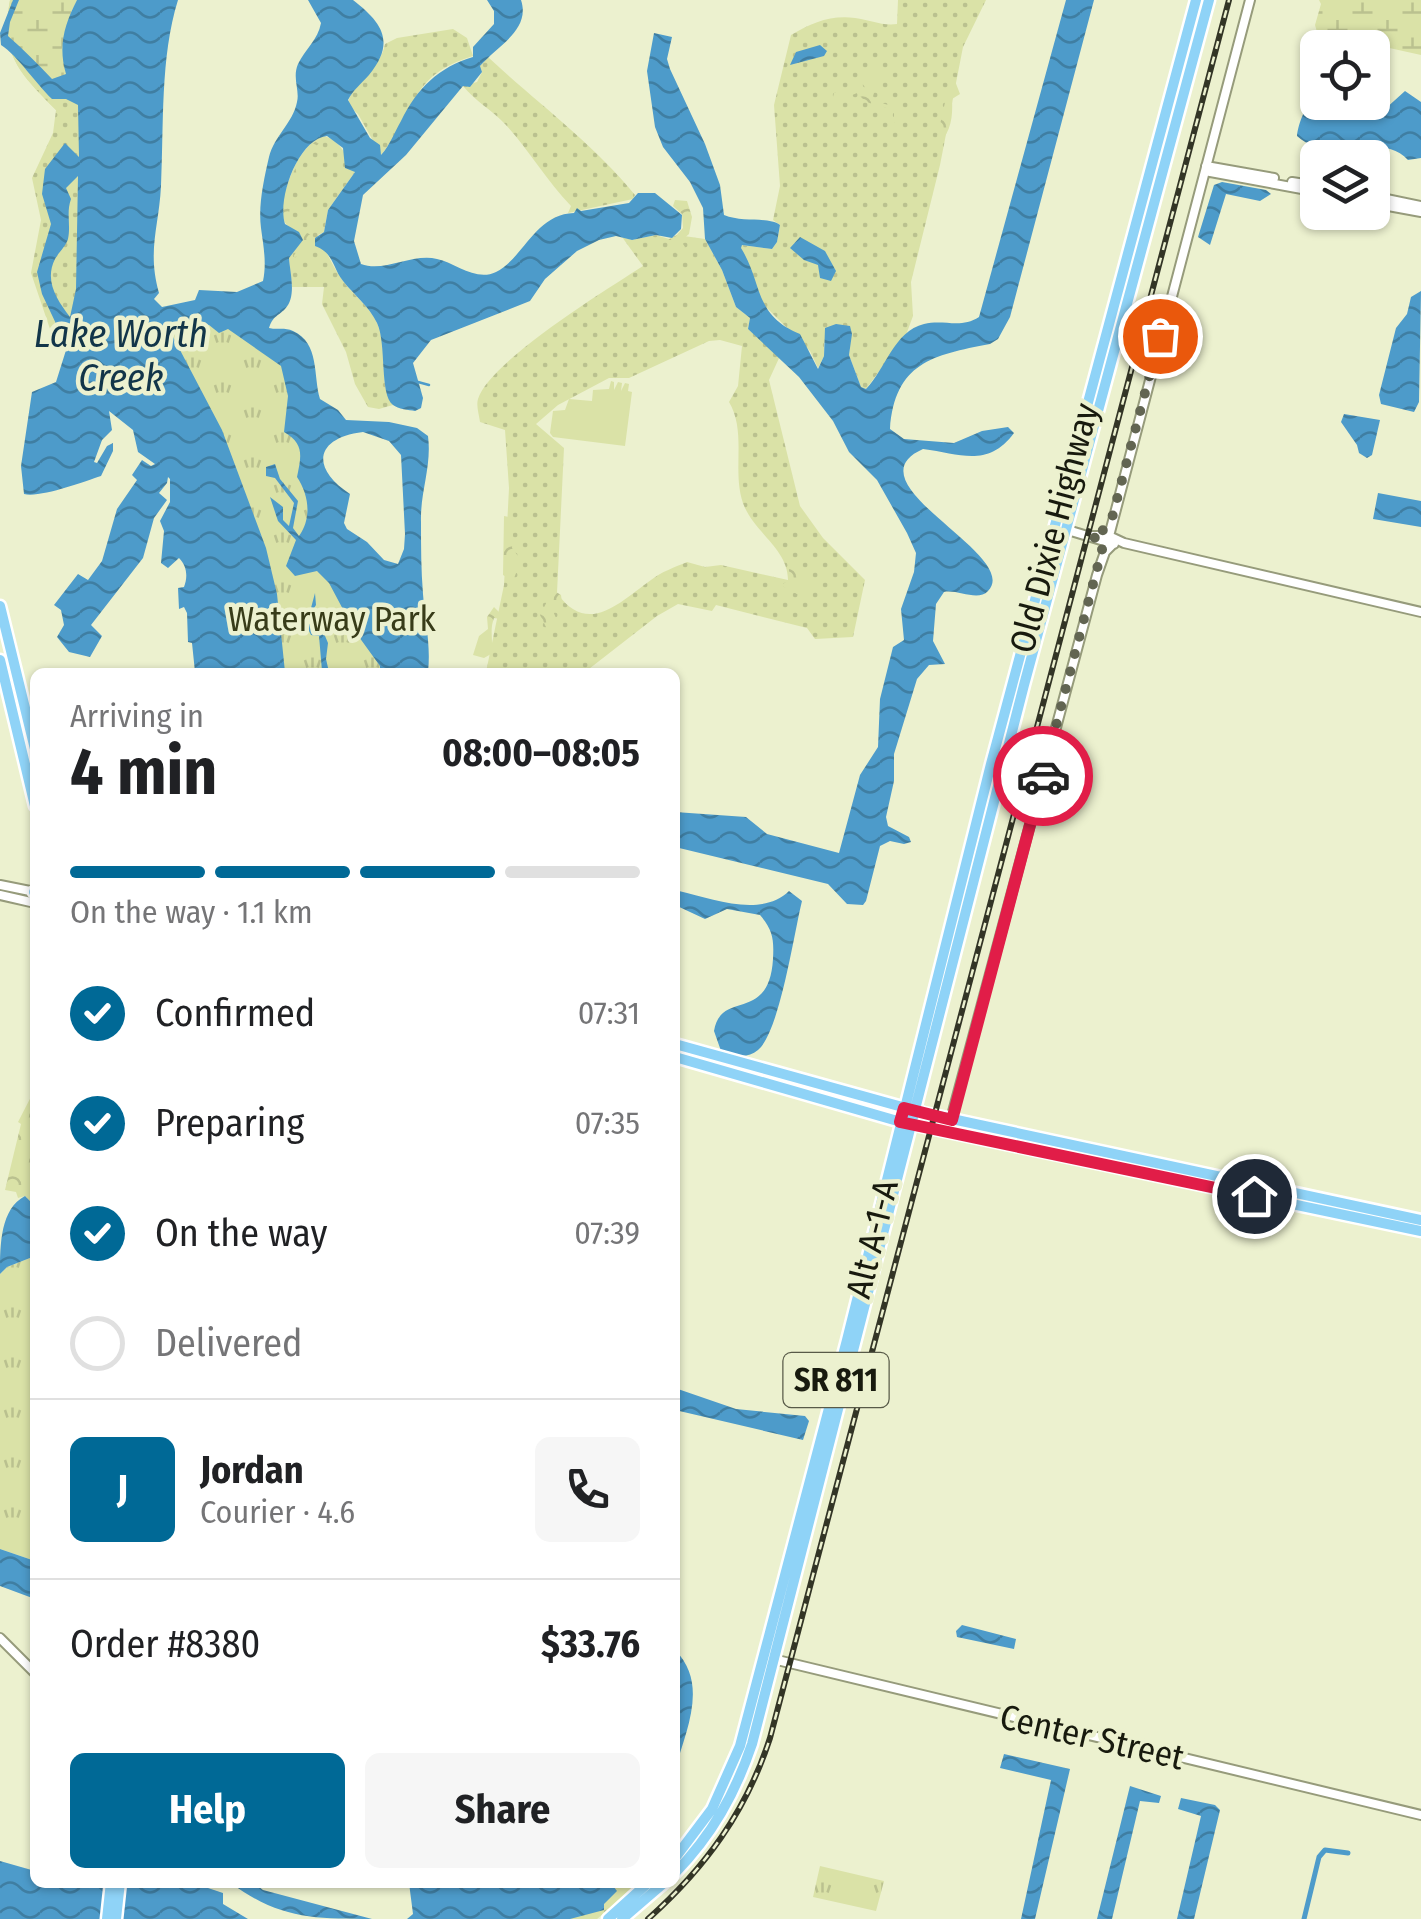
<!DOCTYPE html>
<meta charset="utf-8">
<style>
:root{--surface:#fff;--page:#f6f6f6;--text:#202124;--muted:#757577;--line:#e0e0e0;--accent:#006996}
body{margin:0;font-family:"Fira Sans Condensed",sans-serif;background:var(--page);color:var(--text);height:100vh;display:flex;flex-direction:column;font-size:38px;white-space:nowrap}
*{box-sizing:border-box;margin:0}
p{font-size:32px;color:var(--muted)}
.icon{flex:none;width:55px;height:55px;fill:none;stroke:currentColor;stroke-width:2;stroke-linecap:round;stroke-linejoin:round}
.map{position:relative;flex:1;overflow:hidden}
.panel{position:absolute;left:30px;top:668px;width:650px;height:1220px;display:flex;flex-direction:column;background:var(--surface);border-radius:15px;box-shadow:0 2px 8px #0004}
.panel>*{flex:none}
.controls{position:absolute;left:1300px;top:30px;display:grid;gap:20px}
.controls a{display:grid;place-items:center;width:90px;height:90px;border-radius:15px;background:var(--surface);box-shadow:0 2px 8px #0004;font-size:50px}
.pin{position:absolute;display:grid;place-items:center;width:85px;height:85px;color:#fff;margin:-42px;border:5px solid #fff;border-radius:50%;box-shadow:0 2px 10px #0007}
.courier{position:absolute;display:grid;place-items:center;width:100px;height:100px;margin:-50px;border:8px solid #e11d48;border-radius:50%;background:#fff;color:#222;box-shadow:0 2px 12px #0007}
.overview em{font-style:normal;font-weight:700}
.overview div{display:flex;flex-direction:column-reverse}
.overview{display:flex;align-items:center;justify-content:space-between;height:170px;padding:0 40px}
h1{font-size:65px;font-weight:700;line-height:75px}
.bar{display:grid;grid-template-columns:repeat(4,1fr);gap:15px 10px;align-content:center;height:120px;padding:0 40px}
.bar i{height:12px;border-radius:8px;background:var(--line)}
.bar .selected{background:var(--accent)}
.bar p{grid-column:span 4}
.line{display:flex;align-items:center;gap:25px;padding:0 40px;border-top:2px solid var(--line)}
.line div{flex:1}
.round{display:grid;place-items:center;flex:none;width:105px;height:105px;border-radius:15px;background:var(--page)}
ol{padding:0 40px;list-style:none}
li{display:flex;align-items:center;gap:30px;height:110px}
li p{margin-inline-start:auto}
li .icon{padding:10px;border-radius:50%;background:var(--accent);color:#fff;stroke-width:4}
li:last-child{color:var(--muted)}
li i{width:55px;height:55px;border:5px solid var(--line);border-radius:50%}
.cta{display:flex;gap:20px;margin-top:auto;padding:20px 40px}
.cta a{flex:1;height:115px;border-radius:15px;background:var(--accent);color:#fff;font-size:40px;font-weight:700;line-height:115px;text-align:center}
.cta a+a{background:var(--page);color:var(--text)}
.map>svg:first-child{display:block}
.grass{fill:url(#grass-dots);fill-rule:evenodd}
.forest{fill:url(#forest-crowns)}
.wetland{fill:url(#wetland-marsh)}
.park{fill:url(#park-tufts)}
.pitch{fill:#dae2a7}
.water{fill:url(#water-waves);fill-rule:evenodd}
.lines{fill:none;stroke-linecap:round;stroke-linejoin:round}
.stream{stroke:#4d9bca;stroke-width:2.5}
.canal{stroke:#4d9bca;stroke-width:5}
.minor-casing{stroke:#969b7b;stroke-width:12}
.major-casing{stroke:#fff;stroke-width:15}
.minor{stroke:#fff;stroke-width:8}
.major{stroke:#8fd3f7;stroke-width:10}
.rail-casing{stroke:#333526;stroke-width:6}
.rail{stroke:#ecf1cf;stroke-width:2.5;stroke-dasharray:8;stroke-linecap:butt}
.done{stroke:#626552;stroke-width:10;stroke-dasharray:0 18}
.route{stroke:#e11d48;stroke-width:12}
.labels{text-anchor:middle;stroke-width:9;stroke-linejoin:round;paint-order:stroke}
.shield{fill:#ecf1cf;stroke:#585a48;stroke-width:2.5}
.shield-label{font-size:32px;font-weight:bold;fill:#181a0e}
.street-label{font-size:35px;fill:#181a0e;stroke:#ecf1cf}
.park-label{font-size:35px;fill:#383c19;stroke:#ecf1cf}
.water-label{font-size:38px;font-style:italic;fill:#123549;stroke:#ecf1cf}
</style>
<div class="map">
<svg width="1421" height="1919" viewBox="0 0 1421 1919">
<defs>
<pattern id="grass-dots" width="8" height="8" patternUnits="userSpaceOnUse" patternTransform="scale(2.5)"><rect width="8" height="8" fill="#dae2a7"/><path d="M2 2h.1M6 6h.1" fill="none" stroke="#bac18f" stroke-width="1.8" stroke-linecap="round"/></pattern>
<pattern id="forest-crowns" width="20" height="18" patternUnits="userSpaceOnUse" patternTransform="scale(2.5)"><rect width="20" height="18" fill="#dae2a7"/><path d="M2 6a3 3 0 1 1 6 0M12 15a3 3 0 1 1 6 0" fill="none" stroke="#bac18f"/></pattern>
<pattern id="wetland-marsh" width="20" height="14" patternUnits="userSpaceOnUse" patternTransform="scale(2.5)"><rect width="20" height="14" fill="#dae2a7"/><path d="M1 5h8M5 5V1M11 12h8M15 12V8" fill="none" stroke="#bac18f"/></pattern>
<pattern id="park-tufts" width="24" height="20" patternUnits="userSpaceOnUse" patternTransform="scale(2.5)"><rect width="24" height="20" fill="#dae2a7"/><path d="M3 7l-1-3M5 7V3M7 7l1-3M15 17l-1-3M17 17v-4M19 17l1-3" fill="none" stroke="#bac18f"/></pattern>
<pattern id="water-waves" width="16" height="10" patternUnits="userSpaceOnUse" patternTransform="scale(2.5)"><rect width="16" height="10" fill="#4d9bca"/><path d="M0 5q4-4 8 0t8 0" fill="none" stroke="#3f7ea2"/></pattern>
</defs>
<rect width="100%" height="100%" fill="#ecf1cf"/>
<path class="grass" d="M10 0H77L71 12 83 113 82 255 73 318 57 334 50 329 31 273 41 220 32 178 53 133 56 110C20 73 0 56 10 0Z
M898 0H986L963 47 940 165 911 282 913 316 906 335 866 389 861 387 849 355 850 346 824 343V356L818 368 810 351 758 299 759 293 740 249 742 245 772 249 777 242 780 225 773 220 780 186 774 105 791 35C812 23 830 15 855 18 870 20 882 26 897 24Z
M453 29 467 38 473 56C407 76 418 111 381 155L358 114 348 105C350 82 380 71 385 44L397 38Z
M488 57C537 103 592 142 635 195L633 199 568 213 571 206C546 180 529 150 505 124 492 110 475 101 463 86L477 82 482 72 479 67Z
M323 136C340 139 347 157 355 172L328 210 324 232 318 235C325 249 332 265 341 278 352 295 372 307 379 328 388 353 378 384 393 405L379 409 368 407 355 384 346 352 322 304 324 287H292L289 258 299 233 283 220C282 192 295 148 323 136Z
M656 235 669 239 677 235 705 239 722 270 736 307 750 318 748 329 780 356 769 380 800 506 823 538 865 580 853 637 815 639 807 628 716 605 712 611 678 604 657 616 585 672H486L504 585 509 488 505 430 480 422C479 414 476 406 478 399 490 361 606 290 643 266L622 237 632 240ZM720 340 742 346 738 386 729 402C748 434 730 474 745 508 757 534 788 550 788 580L721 565 705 567 687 562C675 567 661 572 651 580 620 602 588 637 557 593L564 448 536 424 558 405 609 378H629L709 341Z"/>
<path class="forest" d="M876 63 881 67 872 100 898 108V123L894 122V110L866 102 857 93 838 101 836 110 830 109 834 93 866 89 858 77H868Z
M950 80 955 81 960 94 952 99C953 118 951 134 935 147Z
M320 137 327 138C302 151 292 188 289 215L298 228 311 235V245L307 253 320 262 321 278 314 270 311 256 293 257 304 240C299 232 292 231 286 224 270 203 303 151 320 137Z
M675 200 687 201 692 217 689 234 681 241 685 247 677 254 667 240 675 237 683 228 682 214 673 206Z
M504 516 509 517 513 532 512 548 521 560 513 581 503 575Z
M783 556 801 563V574L809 585 806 593 797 594 780 585 789 581V567Z
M553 590 561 595 562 603 553 611 556 618 553 628 547 629 540 615Z
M494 607 501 614 500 619 494 618C489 631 494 641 491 654L484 658 473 655 479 636 488 629 487 617Z
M35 1089V1206L25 1196 18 1198 16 1192 5 1190 21 1124 18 1122Z"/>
<path class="wetland" d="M10 0H77L71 12 60 56 66 75 56 110C20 73 0 56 10 0Z
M1319 0H1421V55L1317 32 1315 25 1321 4Z"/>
<path class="park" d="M194 323 237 329 287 368 306 456 421 672H282L167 342 172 325Z
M35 1256V1561L0 1549V1274L7 1267Z
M820 1866 884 1881 876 1911 813 1897Z
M610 1883H640L597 1919H569L604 1904Z"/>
<path class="pitch" d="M611 381 614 382V390L618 382 622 383 621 391 625 383 629 384 628 391 632 392 625 446 553 437 550 433 553 411 565 410 569 399 592 401 593 390 609 389Z"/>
<path class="water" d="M13 0H19L10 22 8 36C24 50 38 64 52 79L66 74C58 47 64 25 77 0H178C160 57 164 126 161 186 159 227 147 251 159 293L154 299 162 307 195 300 199 290 237 292 263 281C267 262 263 244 261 228 258 205 264 179 269 157 274 136 293 123 297 102 300 90 292 78 298 64 305 49 318 40 321 23L308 0H353C384 24 395 43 369 75 361 84 353 90 348 100L370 138 380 145 381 155C390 145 394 133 401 121 417 88 439 67 473 57V47L494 24V11L487 0H521C531 30 497 46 480 66L482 72 470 87 463 86 406 155 363 195 354 241 361 264C384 273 412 253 437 259 456 263 476 282 496 272 523 259 535 214 574 213L577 208 581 211 629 203 638 193H655L682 215 681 229 672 238 656 235 632 240 616 236 599 240 577 251 545 279 530 301 431 340 413 363 423 398 421 408 415 411C409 410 398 409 393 405 379 394 387 344 377 323 369 306 354 295 343 281 332 267 334 253 315 246V238L324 232 328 210 355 172 345 168 343 148 327 136C298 139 277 199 285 224L299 232 303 240 289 258C290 273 297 297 285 309 277 317 273 316 269 328 277 330 285 327 293 331 320 343 313 376 320 399L338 410 346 420 389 422 417 428 428 436C432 466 420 492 421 522 421 546 421 570 423 594 425 621 431 645 428 672H380V666L354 630 329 583 317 571 295 576 286 566 296 540 278 521 270 497 283 507V520L289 526 294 503 275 478 266 476V467L275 464 280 479 298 501 293 528 299 536C312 518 309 495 297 477 301 457 305 444 284 432L288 396 281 366 228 329 219 333 209 325 170 331 222 430 266 548 277 594 285 672H195L192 643 188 642 187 613 184 607 179 609 178 588 184 587C188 577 187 566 179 558L168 568 161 563 164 531 160 521 170 502V479L168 477 167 483 159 493 167 500 154 518 143 558 91 625 102 636 90 657 69 652 57 637 64 625 61 610 54 605 78 574 88 580 102 561 117 509 137 480 132 475 142 460 151 466 155 464 138 452 133 430 109 411 112 430 102 440 94 462 97 463 107 446 113 443V451L101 476C83 482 40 498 24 494L21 466 32 392 56 382 67 347 42 294 37 272 51 224 42 194 45 169 65 143 79 157 78 105 66 99H52C35 83 18 56 1 45L0 33ZM78 176 76 289 70 317C57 300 44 281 55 259 59 252 66 246 68 239 71 225 66 213 71 199L66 188ZM363 432 389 441 401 455 405 534 404 549 398 564 384 560 367 542 347 529 344 523 350 494C311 469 314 438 363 432Z
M1066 0H1094L1010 317 998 339 990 344C932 355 895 363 890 429L904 439 954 443 982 431 1008 427 1014 433C988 468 961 454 923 449 846 483 1023 555 988 591 978 602 957 589 944 592L936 604 933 641 945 664 929 665 917 679 894 754V781L886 817 888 826 909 837 911 842 904 844 890 841 880 846 866 901 863 905 847 904 828 884 675 847V812L746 817 767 834 839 853 860 775 878 747 880 699 893 647 904 640 901 609 914 572 916 553 907 533 877 480 849 452 833 421 799 377 748 329 750 318 736 307 722 270 705 239 703 208 690 182 663 147 655 127 647 71 654 33 672 37 667 59 670 69 705 144 720 185 724 215C743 223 768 216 780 225L777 242 772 249 742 245 741 248C763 283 753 315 800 334L818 369 824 356 825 328 836 324 850 326 852 334 849 355 861 387 866 389C885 370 894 331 924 324 944 319 961 329 979 317Z
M820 45 827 51 824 56 790 65 796 52Z
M1405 91 1421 102V158L1408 160C1380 129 1327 165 1297 136 1298 124 1307 101 1317 94L1318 102 1366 103 1378 111 1384 110Z
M1222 182 1266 190 1271 194 1260 201 1226 194 1210 245 1198 237 1214 185Z
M800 237 825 251 836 271 831 281 820 278 818 265 804 260 790 248Z
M1421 291 1419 402 1414 412 1381 404 1379 395 1396 328 1407 314 1411 297Z
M1344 414 1380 420 1372 455 1367 458 1359 453 1357 445 1341 422Z
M1378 493 1421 501V527L1373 519Z
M315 593 316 605 306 621 308 624H320L328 643 326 659 329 672 322 671 319 636 311 635 302 617 311 608Z
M679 891C713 899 761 918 789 891L802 901C794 933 780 1031 758 1050 746 1060 734 1055 721 1051L714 1031C721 989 769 1024 773 959 774 939 773 930 760 915L727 909 705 919 675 905Z
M25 1196 35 1206V1256L7 1267 0 1274C0 1246 0 1209 25 1196Z
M675 1388 736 1409 805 1416 809 1421 803 1440 675 1410Z
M0 1549 35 1561V1599L0 1586Z
M962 1625 1016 1639 1014 1649 957 1637 956 1631Z
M675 1650C709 1684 686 1730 675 1770Z
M1004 1754 1070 1769 1035 1919H1021L1051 1780 1000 1768Z
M1130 1786 1161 1796 1159 1803 1140 1801 1112 1919H1097Z
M1181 1798 1215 1805 1220 1810 1194 1919H1177L1201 1816 1178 1809Z
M0 1861 35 1871V1882H190L223 1893V1904L248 1919H0Z
M610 1882 617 1891 604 1904V1910L570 1919H407L413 1914 409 1883Z
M231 1883H254L263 1890 372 1919C314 1919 279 1919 231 1883Z"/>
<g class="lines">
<path class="stream" d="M418 382 429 385"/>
<path class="canal" d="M1304 1919 1319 1857 1325 1850 1348 1853"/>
<g class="minor-casing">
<path id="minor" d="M1206 166 1274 178
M1205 171 1318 192
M1292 182 1318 186
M1372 196 1421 206
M1372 203 1421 212
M1061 528 1114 544
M1091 536H1109L1124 543 1421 612
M1109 536 1250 0
M0 885 35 892
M0 895 35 903
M951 1119 1097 575 1105 552 1113 544
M0 1638 35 1673
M773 1659 1421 1815"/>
</g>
<g class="major-casing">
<path id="major" d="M0 606 35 749
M0 660 35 806
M34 892H35
M675 1044 924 1113 1421 1220
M675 1057 901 1122 1421 1231
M675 1858 712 1809 740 1746 847 1340 991 764 1196 0
M675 1873C712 1835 735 1794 752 1744L1024 685 1209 0
M107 1919 111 1882
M116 1919 120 1882
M608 1919 649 1882
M622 1919 665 1882"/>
</g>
<use href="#minor" class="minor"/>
<use href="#major" class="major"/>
<g class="rail-casing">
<path id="rail" d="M648 1919C705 1868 746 1812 770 1738L1229 0"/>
</g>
<use href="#rail" class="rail"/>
</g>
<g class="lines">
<path class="done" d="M1043 776 1104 542 1091 536 1100 534 1112 518 1160 336"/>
<path class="route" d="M1043 776 952 1120 904 1108 900 1122 1254 1196"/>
</g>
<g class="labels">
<rect class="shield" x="783.5" y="1353" width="105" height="54" rx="8"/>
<g class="shield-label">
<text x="836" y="1391">SR 811</text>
</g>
<g class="street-label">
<text transform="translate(1054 528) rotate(-75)" y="12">Old Dixie Highway</text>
<text transform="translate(872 1239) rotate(-76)" y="12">Alt A-1-A</text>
<text transform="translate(1092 1737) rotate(13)" y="12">Center Street</text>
</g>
<g class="park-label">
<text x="332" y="631">Waterway Park</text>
</g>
<g class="water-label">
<text x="121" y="347">Lake Worth<tspan x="121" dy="44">Creek</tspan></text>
</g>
</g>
</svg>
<div class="controls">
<a><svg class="icon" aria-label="locate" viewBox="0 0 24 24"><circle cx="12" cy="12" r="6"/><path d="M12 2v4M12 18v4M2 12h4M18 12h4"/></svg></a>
<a><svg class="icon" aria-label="layers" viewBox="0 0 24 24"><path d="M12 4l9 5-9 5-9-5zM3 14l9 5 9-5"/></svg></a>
</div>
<div class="pin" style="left:1160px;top:336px;background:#ea580c"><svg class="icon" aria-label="bag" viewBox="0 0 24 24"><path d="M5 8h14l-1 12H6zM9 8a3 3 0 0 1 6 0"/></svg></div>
<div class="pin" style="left:1254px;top:1196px;background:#1f2937"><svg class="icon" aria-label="home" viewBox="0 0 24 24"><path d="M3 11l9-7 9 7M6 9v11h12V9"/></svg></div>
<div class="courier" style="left:1043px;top:776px"><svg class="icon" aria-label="car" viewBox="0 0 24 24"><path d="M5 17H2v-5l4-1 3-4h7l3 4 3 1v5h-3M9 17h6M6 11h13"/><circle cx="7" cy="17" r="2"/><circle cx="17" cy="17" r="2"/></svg></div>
<section class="panel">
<div class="overview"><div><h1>4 min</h1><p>Arriving in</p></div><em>08:00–08:05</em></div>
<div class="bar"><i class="selected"></i><i class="selected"></i><i class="selected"></i><i></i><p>On the way · 1.1 km</p></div>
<ol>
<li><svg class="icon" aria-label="check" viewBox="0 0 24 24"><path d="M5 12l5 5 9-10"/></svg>Confirmed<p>07:31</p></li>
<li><svg class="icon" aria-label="check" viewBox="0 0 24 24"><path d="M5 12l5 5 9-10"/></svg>Preparing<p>07:35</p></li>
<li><svg class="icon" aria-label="check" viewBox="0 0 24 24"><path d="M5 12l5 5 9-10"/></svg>On the way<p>07:39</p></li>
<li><i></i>Delivered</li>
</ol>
<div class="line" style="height:180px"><b class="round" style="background:var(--accent);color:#fff">J</b><div><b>Jordan</b><p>Courier · 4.6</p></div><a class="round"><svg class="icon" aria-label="phone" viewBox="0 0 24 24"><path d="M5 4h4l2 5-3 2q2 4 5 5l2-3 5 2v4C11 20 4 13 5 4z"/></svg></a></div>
<div class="line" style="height:130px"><div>Order #8380</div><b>$33.76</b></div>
<div class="cta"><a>Help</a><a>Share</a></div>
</section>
</div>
